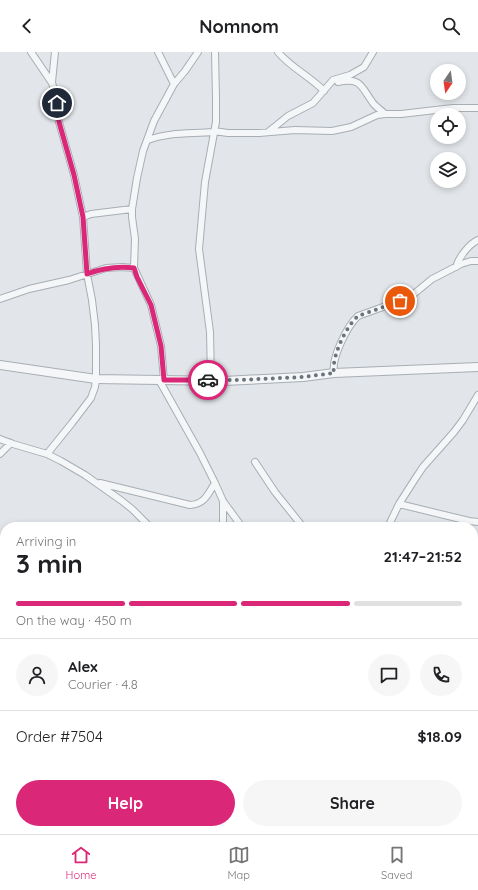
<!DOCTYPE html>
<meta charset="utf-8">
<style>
:root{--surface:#fff;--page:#f6f6f6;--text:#202124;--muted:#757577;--line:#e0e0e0;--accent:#db2777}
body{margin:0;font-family:Quicksand,sans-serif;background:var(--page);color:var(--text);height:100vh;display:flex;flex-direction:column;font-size:15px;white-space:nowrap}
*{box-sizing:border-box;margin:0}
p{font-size:13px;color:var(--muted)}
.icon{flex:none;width:22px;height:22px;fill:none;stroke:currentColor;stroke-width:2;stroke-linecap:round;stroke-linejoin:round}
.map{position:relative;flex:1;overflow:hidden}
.drawer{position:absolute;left:0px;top:470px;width:478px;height:312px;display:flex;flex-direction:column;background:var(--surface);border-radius:16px 16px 0 0;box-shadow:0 2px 6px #0003}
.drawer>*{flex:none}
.needle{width:26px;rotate:193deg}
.tools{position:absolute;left:430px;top:12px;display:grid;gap:8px}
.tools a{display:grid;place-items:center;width:36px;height:36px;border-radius:50%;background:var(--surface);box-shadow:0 2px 6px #0003;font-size:20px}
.pin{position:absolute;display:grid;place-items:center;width:34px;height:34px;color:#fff;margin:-17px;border:2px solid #fff;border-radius:50%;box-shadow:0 1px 4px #0007}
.courier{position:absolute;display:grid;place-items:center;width:40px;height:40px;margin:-20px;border:3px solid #db2777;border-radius:50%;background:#fff;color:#222;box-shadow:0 1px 5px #0007}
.summary em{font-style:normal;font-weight:800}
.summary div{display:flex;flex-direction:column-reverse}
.summary{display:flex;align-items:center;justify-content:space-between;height:68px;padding:0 16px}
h1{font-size:26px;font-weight:800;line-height:30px}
.bar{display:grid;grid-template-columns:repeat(4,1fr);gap:6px 4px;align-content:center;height:48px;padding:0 16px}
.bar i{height:5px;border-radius:3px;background:var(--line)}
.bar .selected{background:var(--accent)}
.bar p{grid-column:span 4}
.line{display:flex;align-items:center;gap:10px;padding:0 16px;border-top:1px solid var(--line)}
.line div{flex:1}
.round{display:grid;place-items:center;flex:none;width:42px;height:42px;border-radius:21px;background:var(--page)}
.button{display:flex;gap:8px;margin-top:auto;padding:8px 16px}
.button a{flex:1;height:46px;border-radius:24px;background:var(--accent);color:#fff;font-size:16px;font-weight:800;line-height:46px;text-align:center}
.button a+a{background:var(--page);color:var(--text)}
header{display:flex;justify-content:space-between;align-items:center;height:52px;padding:0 16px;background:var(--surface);font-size:18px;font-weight:800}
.tabs{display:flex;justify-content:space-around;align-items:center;height:56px;border-top:1px solid var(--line);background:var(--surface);font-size:11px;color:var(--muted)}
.tabs a{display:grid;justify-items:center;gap:2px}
.tabs .selected{color:var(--accent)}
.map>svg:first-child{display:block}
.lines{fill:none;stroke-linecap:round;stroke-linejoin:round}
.minor-casing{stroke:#a7aeb4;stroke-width:8}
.tertiary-casing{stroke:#a7aeb4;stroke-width:10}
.minor{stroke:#f5f6f8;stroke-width:6}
.tertiary{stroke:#f5f6f8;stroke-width:8}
.done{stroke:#6b747c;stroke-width:4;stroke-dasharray:0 7.2}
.route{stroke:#db2777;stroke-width:5}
</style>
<header><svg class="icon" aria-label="back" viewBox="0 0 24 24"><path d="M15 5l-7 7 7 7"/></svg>Nomnom<svg class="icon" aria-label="search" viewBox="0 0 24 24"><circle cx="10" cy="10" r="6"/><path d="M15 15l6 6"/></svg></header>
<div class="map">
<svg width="478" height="782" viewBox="0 0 478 782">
<rect width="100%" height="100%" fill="#e2e6ea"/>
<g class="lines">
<g class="minor-casing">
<path id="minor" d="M31 0 52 31 55 40 59 70 74 123 83 165 87 222 92 248 95 273 96 293V327L95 335 91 346 72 371 47 402
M158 0 174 32
M278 0C291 16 310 24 324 39
M52 30 55 0
M338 30C362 25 361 35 373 51 376 55 381 58 385 62
M214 79 228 81H259L295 78 332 79 351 75 377 63 385 62H401L453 56H478
M268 80 288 64 313 51 333 28 350 23 364 15 373 0
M148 88C169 80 191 82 213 80
M83 165 91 162 132 157
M456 215C459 205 469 192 478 188
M0 247 29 237 69 228 106 216 122 215 134 216
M334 321C331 307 347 274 358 264L408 246 415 241 432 227 438 224 461 212 471 209H478
M159 328 200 401 215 431 223 449 242 475
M164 328 161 294 151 253 134 216 135 187 132 165V157L137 126 143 99 154 69 174 32 185 19 198 0
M211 328 210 280 199 197 205 130 216 70V46L215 0
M0 387 13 392 47 402 61 409 85 423 122 449 132 457 150 475
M0 402 11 391
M255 410 275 440 303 475
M100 431 190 453C205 452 208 442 215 431
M223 449V475
M399 452 469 469 478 470
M388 475 399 452 415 427 423 415 454 380 463 368 478 343
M230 777 231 782
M415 777 417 782"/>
</g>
<g class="tertiary-casing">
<path id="tertiary" d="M0 313 96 327 224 329 303 325 334 321 478 315"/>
</g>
<use href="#minor" class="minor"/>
<use href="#tertiary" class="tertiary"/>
</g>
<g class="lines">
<path class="done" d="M208 328H238L303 325 334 321C331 306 346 274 358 264L400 249"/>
<path class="route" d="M57 51 59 70 74 123 83 165 87 222C103 216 117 214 134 216L137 225 151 253 161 294 164 328H208"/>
</g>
</svg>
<div class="tools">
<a><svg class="needle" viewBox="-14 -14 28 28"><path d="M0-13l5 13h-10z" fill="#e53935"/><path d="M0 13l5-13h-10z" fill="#757577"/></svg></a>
<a><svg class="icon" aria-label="locate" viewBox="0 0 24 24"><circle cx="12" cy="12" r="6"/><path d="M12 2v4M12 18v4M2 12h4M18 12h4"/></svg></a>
<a><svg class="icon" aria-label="layers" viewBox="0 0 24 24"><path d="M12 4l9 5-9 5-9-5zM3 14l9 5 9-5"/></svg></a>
</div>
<div class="pin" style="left:400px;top:249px;background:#ea580c"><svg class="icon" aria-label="bag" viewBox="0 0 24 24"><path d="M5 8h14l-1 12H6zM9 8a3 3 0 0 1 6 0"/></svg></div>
<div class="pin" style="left:57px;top:51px;background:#1f2937"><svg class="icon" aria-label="home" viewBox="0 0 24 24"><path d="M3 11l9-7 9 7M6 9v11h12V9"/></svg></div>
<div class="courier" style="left:208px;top:328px"><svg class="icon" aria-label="car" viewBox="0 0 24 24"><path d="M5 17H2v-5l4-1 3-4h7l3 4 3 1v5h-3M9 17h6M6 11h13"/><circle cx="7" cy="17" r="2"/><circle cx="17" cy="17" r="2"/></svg></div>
<section class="drawer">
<div class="summary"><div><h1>3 min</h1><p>Arriving in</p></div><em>21:47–21:52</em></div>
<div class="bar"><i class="selected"></i><i class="selected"></i><i class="selected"></i><i></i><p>On the way · 450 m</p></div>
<div class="line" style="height:72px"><a class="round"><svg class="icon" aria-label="person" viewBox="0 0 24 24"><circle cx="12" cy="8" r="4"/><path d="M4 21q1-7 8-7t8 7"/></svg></a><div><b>Alex</b><p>Courier · 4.8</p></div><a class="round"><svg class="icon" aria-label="chat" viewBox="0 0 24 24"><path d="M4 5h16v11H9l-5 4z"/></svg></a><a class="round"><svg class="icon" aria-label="phone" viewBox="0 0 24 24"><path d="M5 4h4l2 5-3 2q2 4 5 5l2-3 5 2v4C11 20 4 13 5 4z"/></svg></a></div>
<div class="line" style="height:52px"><div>Order #7504</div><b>$18.09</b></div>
<div class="button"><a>Help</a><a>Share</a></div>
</section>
</div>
<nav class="tabs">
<a class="selected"><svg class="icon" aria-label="home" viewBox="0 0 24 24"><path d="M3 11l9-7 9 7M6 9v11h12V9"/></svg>Home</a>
<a><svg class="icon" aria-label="map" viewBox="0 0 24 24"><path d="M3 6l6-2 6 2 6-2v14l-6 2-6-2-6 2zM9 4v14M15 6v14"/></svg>Map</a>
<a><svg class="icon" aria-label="saved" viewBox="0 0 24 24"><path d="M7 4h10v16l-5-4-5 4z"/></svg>Saved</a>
</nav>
